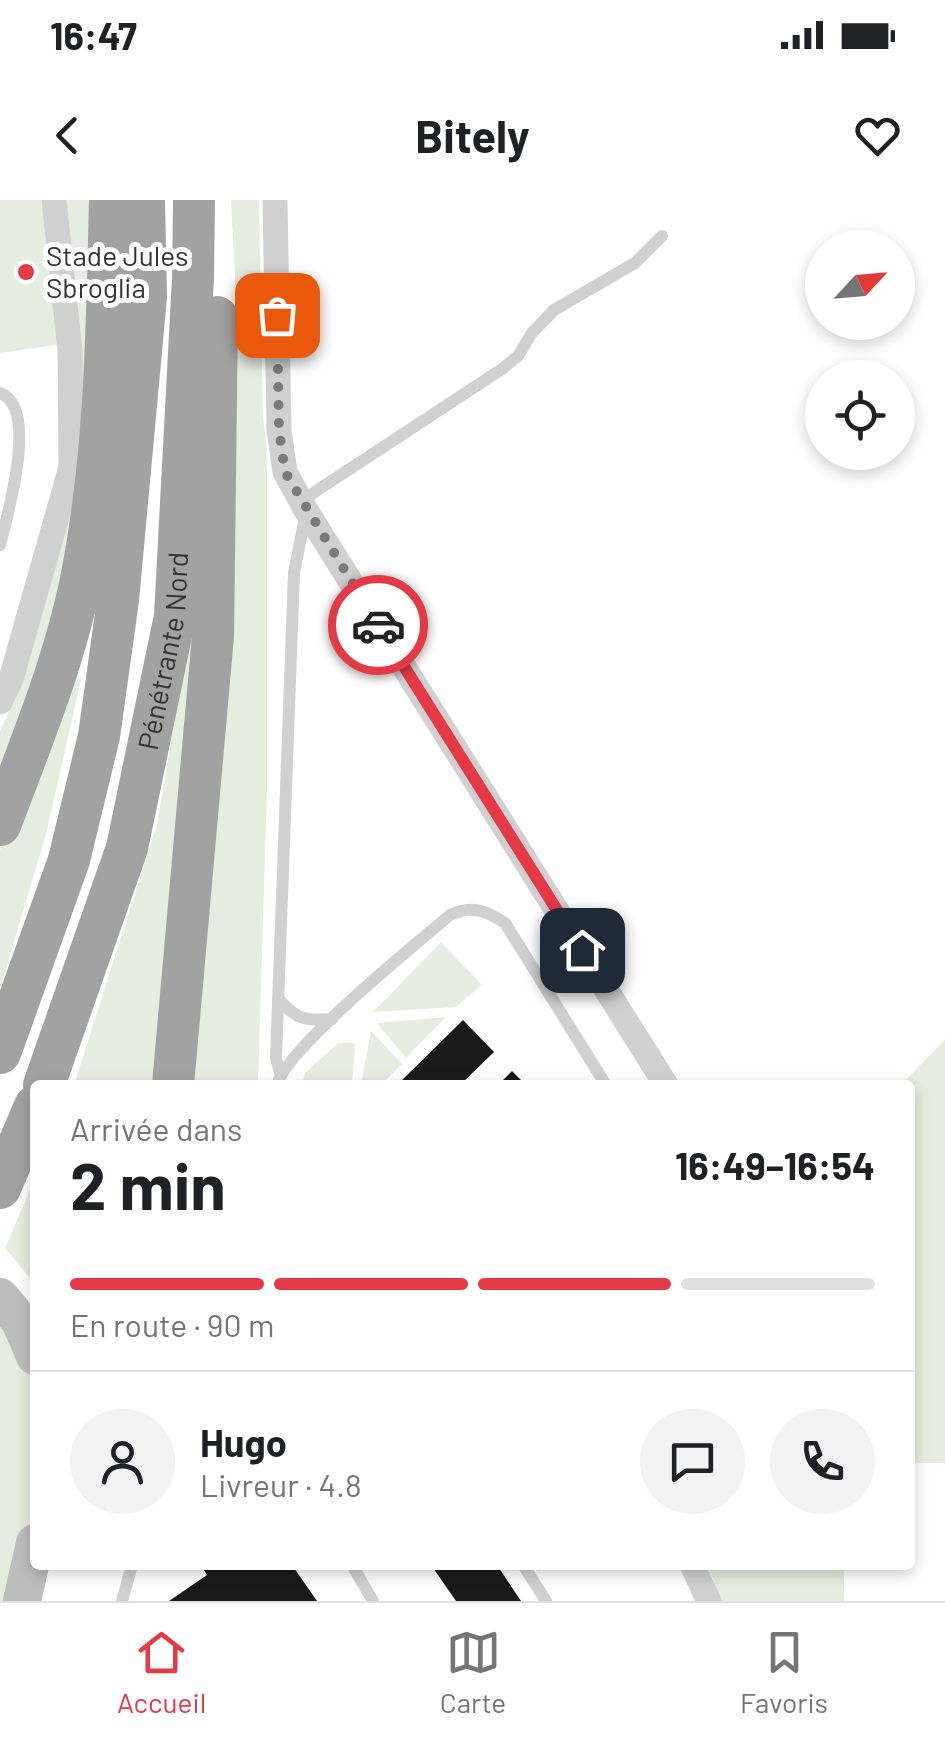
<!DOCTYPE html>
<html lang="fr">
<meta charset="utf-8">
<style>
:root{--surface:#fff;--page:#f2f2f2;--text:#202124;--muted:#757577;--line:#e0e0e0;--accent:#e63946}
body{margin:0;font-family:Barlow,sans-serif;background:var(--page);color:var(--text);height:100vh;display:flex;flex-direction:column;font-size:38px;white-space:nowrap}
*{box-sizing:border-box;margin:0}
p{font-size:32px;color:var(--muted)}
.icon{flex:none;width:55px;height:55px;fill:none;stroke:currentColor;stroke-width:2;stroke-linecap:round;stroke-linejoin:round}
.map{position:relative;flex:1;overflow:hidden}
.details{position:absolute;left:30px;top:880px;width:885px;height:490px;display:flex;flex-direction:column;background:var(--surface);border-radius:10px;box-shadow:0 5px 15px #0003}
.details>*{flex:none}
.needle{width:65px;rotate:64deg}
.controls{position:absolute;left:805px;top:30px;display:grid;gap:20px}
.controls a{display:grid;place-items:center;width:110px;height:110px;border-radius:50%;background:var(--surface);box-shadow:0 5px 15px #0003;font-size:50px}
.pin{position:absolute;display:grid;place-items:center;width:85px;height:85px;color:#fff;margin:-42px;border-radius:20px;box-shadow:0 5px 15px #0006}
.courier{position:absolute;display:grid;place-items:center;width:100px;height:100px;margin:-50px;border:8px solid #e63946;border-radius:50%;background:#fff;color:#222;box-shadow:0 2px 12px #0007}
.overview em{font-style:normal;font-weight:700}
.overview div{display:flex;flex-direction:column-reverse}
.overview{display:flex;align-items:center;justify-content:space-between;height:170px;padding:0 40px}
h1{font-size:65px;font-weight:700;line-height:75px}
.bar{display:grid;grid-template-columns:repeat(4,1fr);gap:15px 10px;align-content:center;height:120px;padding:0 40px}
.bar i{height:12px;border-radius:8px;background:var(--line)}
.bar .on{background:var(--accent)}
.bar p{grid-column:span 4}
.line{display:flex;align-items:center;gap:25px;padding:0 40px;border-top:2px solid var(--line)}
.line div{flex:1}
.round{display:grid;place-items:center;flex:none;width:105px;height:105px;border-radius:52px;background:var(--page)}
.status{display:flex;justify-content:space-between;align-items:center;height:70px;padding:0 50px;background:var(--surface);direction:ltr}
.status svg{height:28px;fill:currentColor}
header{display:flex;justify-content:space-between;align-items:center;height:130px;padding:0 40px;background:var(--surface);font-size:45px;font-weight:700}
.tab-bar{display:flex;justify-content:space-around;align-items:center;height:140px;border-top:2px solid var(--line);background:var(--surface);font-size:28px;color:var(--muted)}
.tab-bar a{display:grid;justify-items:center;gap:5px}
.tab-bar .on{color:var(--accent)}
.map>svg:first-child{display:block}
.green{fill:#e6ecdf}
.building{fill:#1a1a1a}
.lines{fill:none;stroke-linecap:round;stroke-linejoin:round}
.service{stroke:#d0d0d0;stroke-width:12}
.minor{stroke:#d0d0d0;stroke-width:25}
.secondary{stroke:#bdbdbd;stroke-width:38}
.trunk{stroke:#a2a2a2;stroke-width:42}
.done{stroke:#7a7a7a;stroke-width:10;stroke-dasharray:0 18}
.route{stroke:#e63946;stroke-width:12}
.poi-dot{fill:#e63946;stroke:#fff;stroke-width:4}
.labels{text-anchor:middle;stroke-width:10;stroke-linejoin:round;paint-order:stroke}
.poi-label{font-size:28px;fill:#333;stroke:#fff;text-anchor:start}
.street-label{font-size:28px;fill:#333;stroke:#fff}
</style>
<div class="status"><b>16:47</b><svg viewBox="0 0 49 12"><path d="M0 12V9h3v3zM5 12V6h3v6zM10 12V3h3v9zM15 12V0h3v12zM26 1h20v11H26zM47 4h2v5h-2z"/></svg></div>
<header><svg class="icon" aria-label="back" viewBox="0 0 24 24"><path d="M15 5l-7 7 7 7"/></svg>Bitely<svg class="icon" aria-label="heart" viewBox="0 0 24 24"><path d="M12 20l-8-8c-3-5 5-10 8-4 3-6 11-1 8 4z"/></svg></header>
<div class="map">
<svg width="945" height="1401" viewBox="0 0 945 1401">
<rect width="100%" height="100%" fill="#fff"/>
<path class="green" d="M0 0H41L63 144 0 153Z
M66 0H96C94 124 92 250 67 372 52 445 27 514 0 582V531L22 483 79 269 82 149Z
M231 0H259L263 219 267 248V590L258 883 189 885 230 420 238 134Z
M207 289 157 885H74L157 624 186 454Z
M68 473 81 480 46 634 0 789V650L37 567Z
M441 742 482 785 456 807 373 812Z
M446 817 406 858 377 823Z
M371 831 402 864 381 885H361Z
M945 839V1263H915L910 1254V885H901Z
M338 843H355L352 885H302L305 873Z
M35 978V1084L5 1048Z
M0 1117C59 1183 37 1324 9 1401H0Z
M708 1365H844V1401H721Z"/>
<path class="building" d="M463 820 494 852 462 883 464 885H397Z
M512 871 526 885H498Z
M201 1365H292L317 1401H169L207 1375Z
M431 1365H497L521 1401H456Z"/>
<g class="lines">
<path class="service" d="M0 193C39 207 8 313 0 345
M301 301 502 169 518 156 532 133 554 110 635 63 662 36
M280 800C296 820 307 821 332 819
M280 873 276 858 294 373 306 312
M277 885C286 849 416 744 450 715 472 705 485 710 505 723L606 885
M352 1365 373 1401
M523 1365 546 1401
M122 1401 132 1365"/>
<path class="minor" d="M275 0 279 230 285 272 307 312 666 885
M0 502 11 479 71 267 70 150 54 0
M692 1365 709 1401"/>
<path class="secondary" d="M0 1097 20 1121 35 1156
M22 1401 35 1343"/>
<g class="trunk">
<path d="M0 625C32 540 68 454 84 364 106 244 107 121 110 0"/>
<path d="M0 853 69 660 99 536 118 400 146 97 144 0"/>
<path id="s1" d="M44 885 127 648 175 416 193 78 194 0"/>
<path d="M173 885 213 436 217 117"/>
<path d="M0 988 35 906"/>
</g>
</g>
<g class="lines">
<path class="done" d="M277 115 279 230 285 272 378 425"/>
<path class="route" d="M378 425 582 750"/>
</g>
<circle class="poi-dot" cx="26" cy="72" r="10"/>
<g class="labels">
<g class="poi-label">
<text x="46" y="66">Stade Jules<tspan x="46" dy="32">Sbroglia</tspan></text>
</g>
<g class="street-label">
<text dy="10" stroke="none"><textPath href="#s1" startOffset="452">Pénétrante Nord</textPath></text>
</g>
</g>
</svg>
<div class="controls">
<a><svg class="needle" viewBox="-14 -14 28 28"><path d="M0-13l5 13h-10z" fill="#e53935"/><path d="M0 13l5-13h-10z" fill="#757577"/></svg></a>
<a><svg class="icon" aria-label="locate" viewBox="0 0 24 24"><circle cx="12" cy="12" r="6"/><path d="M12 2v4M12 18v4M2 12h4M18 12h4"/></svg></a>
</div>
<div class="pin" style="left:277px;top:115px;background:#ea580c"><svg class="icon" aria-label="bag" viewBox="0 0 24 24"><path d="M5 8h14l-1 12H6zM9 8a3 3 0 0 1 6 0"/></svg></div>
<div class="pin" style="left:582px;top:750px;background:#1f2937"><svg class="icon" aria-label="home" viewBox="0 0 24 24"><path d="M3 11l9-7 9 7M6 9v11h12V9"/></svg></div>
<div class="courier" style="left:378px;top:425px"><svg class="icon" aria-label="car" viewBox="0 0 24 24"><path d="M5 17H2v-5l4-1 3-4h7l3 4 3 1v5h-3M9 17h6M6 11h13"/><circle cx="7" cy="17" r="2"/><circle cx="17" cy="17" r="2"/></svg></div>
<section class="details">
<div class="overview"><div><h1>2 min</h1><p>Arrivée dans</p></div><em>16:49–16:54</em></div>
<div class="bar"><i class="on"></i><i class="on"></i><i class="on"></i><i></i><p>En route · 90 m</p></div>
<div class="line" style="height:180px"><a class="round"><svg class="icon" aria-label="person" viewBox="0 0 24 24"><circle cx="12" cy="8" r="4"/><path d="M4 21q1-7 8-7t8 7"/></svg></a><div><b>Hugo</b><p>Livreur · 4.8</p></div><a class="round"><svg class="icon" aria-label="chat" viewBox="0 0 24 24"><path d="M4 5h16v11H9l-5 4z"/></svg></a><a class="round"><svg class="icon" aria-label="phone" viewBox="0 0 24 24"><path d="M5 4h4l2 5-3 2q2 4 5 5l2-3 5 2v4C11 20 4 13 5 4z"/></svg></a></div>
</section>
</div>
<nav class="tab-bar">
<a class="on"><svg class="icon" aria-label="home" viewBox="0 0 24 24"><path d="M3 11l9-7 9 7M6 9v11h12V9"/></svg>Accueil</a>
<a><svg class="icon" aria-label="map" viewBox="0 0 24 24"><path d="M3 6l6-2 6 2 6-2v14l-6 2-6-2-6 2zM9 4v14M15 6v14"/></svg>Carte</a>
<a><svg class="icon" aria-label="saved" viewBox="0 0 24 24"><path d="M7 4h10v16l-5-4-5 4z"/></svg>Favoris</a>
</nav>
